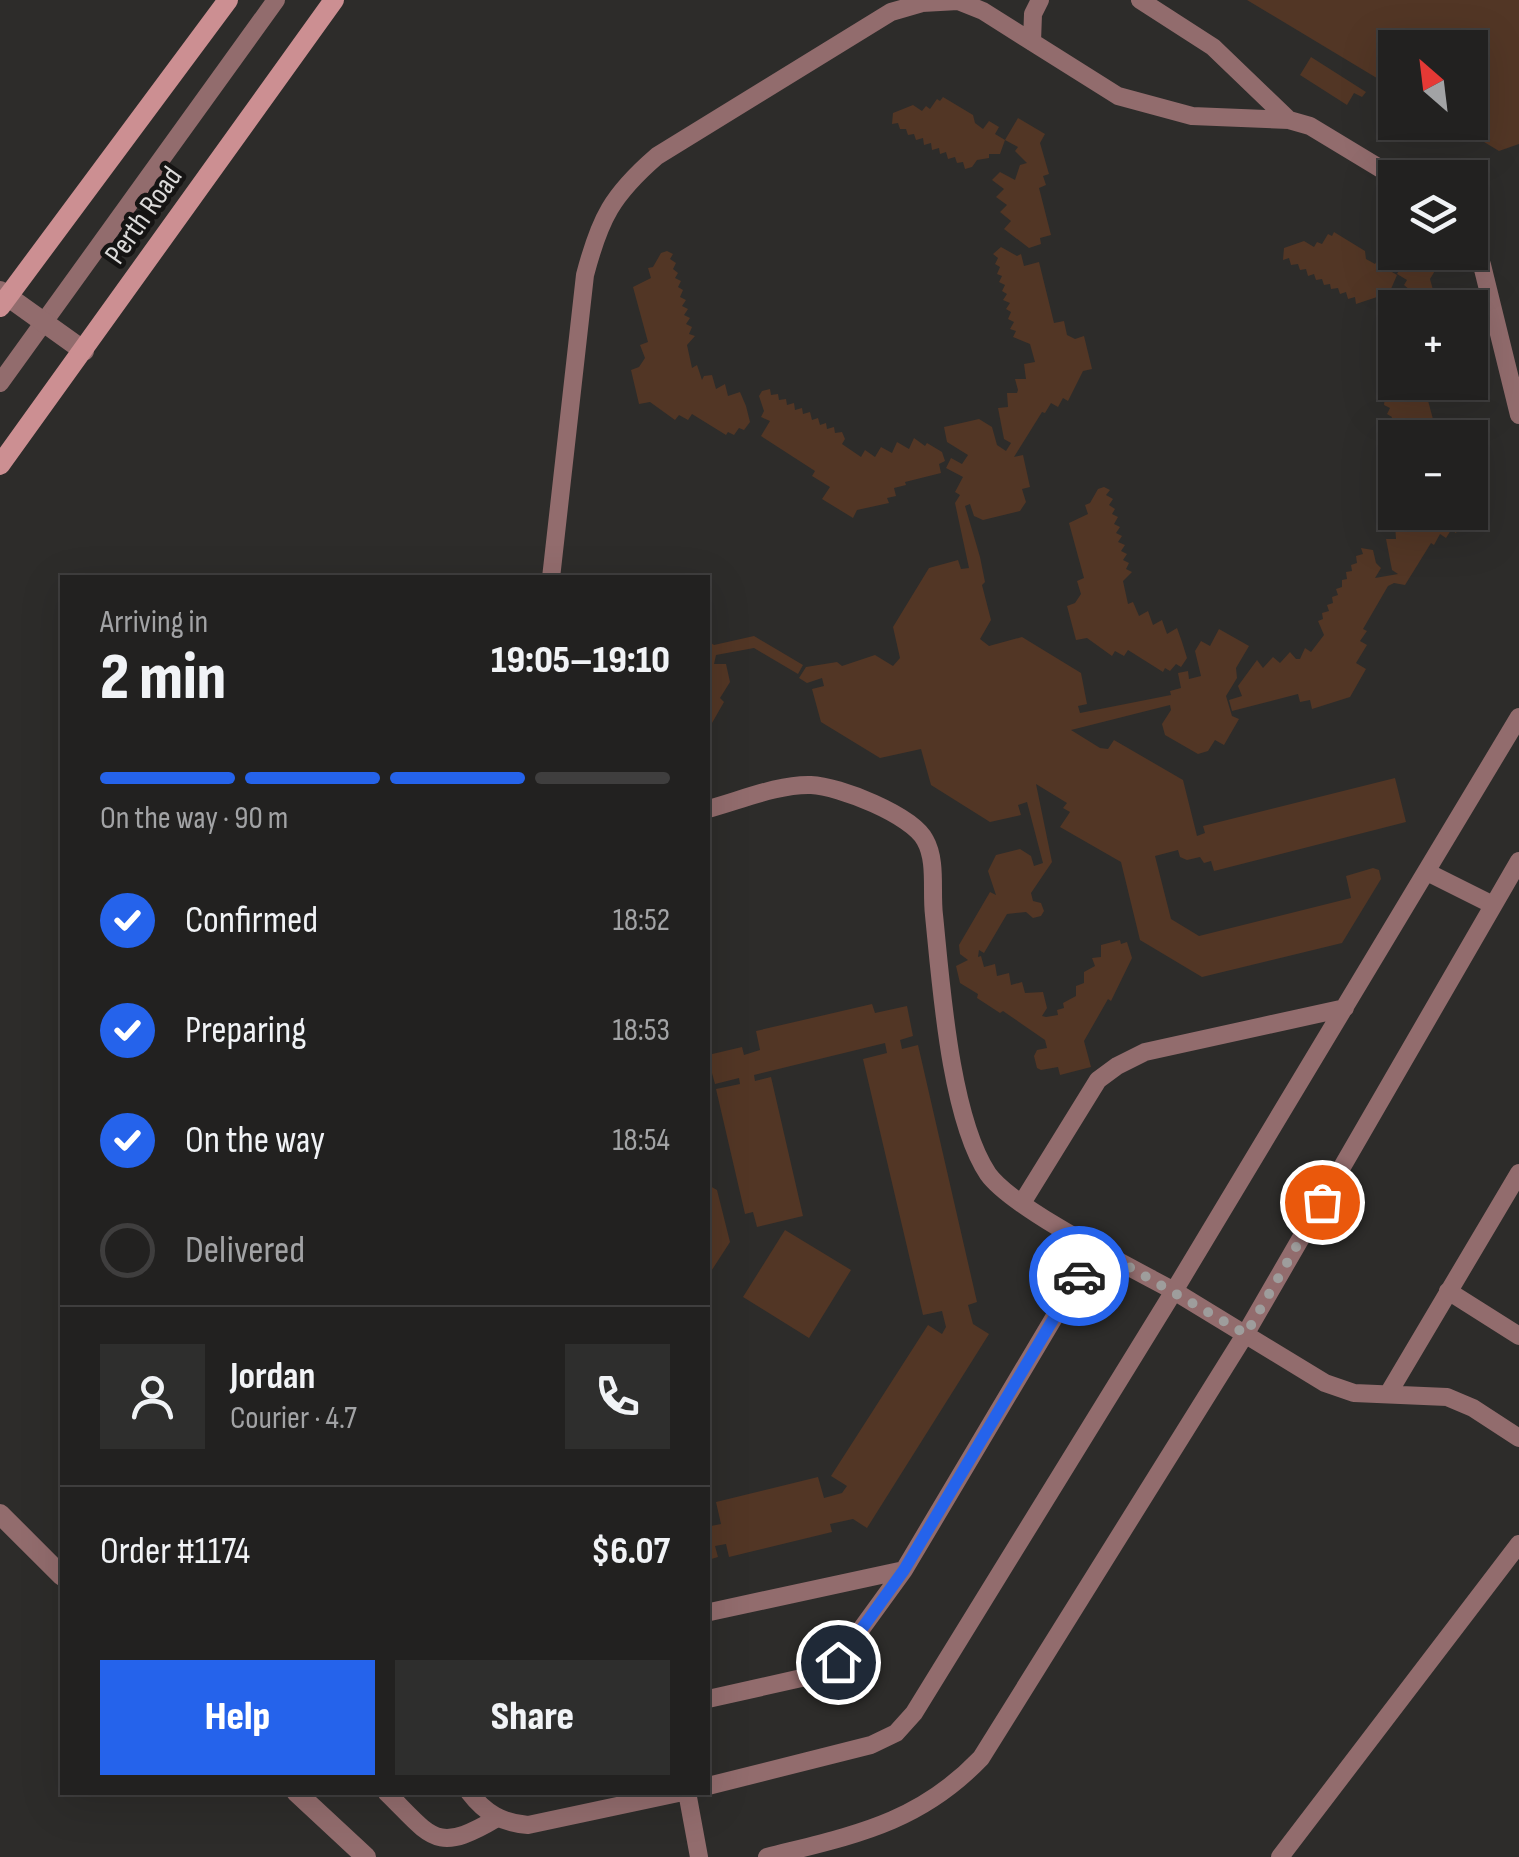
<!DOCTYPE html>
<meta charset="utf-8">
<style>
:root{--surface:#222120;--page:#2e2e2d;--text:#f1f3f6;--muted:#a2a3a5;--line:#3f3e3e;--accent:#2563eb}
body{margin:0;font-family:"Sofia Sans Condensed",sans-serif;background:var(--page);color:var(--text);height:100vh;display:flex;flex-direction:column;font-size:38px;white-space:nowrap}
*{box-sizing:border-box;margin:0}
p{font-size:32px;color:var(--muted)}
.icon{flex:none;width:55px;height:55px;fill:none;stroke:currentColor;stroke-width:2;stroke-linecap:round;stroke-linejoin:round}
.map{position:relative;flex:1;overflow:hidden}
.panel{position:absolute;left:60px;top:575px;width:650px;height:1220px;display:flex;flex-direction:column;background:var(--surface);border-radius:0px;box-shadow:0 10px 40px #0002,0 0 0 2px var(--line)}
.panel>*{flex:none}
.needle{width:65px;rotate:332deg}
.buttons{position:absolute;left:1378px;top:30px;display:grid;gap:20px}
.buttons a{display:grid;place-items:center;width:110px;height:110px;border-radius:0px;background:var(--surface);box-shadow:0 10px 40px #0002,0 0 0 2px var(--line);font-size:50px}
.pin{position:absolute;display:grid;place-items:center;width:85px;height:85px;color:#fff;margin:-42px;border:5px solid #fff;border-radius:50%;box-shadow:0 2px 10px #0007}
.courier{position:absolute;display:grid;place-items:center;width:100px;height:100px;margin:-50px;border:8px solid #2563eb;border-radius:50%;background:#fff;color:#222;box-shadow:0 2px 12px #0007}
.head em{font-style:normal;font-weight:800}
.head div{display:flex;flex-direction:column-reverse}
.head{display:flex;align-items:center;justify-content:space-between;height:170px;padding:0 40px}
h1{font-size:65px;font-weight:800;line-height:75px}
.bar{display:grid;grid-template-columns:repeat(4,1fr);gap:15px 10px;align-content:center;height:120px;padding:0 40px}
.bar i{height:12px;border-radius:8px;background:var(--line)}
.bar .current{background:var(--accent)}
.bar p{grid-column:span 4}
.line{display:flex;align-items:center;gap:25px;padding:0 40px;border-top:2px solid var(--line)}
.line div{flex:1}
.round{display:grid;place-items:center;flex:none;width:105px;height:105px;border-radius:0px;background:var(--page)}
ol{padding:0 40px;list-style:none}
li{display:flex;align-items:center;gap:30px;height:110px}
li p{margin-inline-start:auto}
li .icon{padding:10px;border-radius:50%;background:var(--accent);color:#fff;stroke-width:4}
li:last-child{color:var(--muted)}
li i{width:55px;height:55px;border:5px solid var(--line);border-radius:50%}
.action{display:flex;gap:20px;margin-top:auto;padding:20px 40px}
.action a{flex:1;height:115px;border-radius:0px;background:var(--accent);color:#fff;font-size:40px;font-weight:800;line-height:115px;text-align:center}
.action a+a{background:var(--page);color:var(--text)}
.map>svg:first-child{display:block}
.building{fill:#523625}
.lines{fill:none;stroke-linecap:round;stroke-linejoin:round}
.service{stroke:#926c6d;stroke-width:18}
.minor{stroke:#926c6d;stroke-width:20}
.tertiary{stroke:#926c6d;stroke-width:20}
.secondary{stroke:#cc8f92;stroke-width:20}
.done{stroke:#9e9d9c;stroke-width:10;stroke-dasharray:0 18}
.route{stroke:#2563eb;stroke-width:12}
.labels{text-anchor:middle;stroke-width:9;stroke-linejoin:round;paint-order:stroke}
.street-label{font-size:30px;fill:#dbdad9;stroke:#151413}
</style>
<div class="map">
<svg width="1519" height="1857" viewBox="0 0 1519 1857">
<rect width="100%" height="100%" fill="#2d2c2a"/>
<path class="building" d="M1247 0H1519V144L1499 151 1451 122H1470V48H1395V89Z
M1311 57 1366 92 1362 97 1354 93 1347 105 1300 75Z
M943 97 973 115 975 123 983 129 989 121 999 127 995 134 1005 140 1000 154H989V158L977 160 972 167 965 169 963 162 957 163 955 157 948 159 946 152 940 154 939 148 932 150 931 143 924 145 923 138 916 140 914 134 908 135 906 129H900L898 123 892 124 893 113 913 105 922 111 926 106 930 109 937 99 940 101Z
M1018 118 1045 134 1040 143 1049 174 1043 176 1046 185 1039 188 1051 235 1040 238 1041 244 1029 248 1004 229 1011 221 1000 212 1007 205 996 197 1004 189 992 180 1000 172 1015 180 1020 165 1027 163 1015 151 1018 147 1005 140Z
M1334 232 1365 251 1366 259 1375 264 1380 256 1391 263 1387 269 1397 275 1391 289 1380 290V296L1356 304 1355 297 1348 299 1346 292 1340 294 1338 288 1331 289 1330 284 1324 285 1322 279 1316 280 1314 274 1308 276 1306 269 1300 270 1298 264 1291 265 1289 258 1283 260 1284 248 1304 241 1314 247 1317 242 1322 244 1328 234 1332 236Z
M1001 247 1017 256 1021 254 1024 266 1039 262 1054 323 1064 321 1067 335 1075 339 1084 336 1092 369 1083 371 1068 401 1063 398 1058 407 1051 403 1045 413 1042 412 1014 457 1023 455 1030 487 1022 489 1026 502 1020 511 983 520 974 516 970 504 965 506 980 557 985 582 982 585 991 620 980 639 989 646 1022 637 1081 673 1087 704 1078 706 1080 713 1171 695 1170 691 1181 688 1178 673 1188 671 1189 679 1201 676 1195 651 1201 641 1210 646 1219 629 1249 646 1236 668 1237 678 1226 696 1232 716 1239 719 1224 745 1215 740 1208 751 1198 754 1165 735 1162 724 1171 710 1170 705 1071 730 1100 748 1108 749 1114 740 1183 780 1197 836 1205 833 1203 826 1395 778 1406 822 1214 871 1211 861 1204 863 1200 857 1187 860 1180 857 1178 850 1155 856 1171 919 1199 936 1351 898 1346 876 1373 868 1379 870 1381 879 1342 943 1202 977 1140 940 1121 862 1060 827 1070 812 1063 808 1067 803 1036 784 1052 862 1031 893 1033 901 1041 903 1044 911 1041 916 1033 918 1026 912 1007 914 984 953 979 950 978 957 981 956 984 967 995 964 997 976 1009 973 1011 985 1022 982 1025 993 1043 992 1047 1008 1042 1016 1046 1017 1058 1015 1057 1010 1064 1008 1063 1003 1076 996V986L1084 983V972L1095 966 1092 958 1101 957V945L1120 940 1121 944 1127 942 1132 958 1111 1001 1108 999 1084 1041 1091 1067 1060 1075 1058 1067 1041 1070 1037 1068 1034 1056 1037 1050 1047 1048 1045 1040 1003 1011 1000 1013 977 998 978 994 960 983 956 966 968 960 960 954 959 945 990 892 996 895 988 871 996 855 1020 849 1031 856 1034 866 1043 863 1027 802 1018 805 1021 815 990 822 931 785 921 749 880 758 821 722 812 689 824 686 822 678 807 683 799 678 806 667 837 662 842 666 875 655 893 666 900 658 893 627 929 568 958 560 961 569 969 568 955 503 960 495 955 492 963 477 946 468 951 458 962 464 968 455 947 442 944 427 979 419 992 427 997 445 1006 451 1011 443 1004 439 998 408 1008 407 1007 393H1017L1018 390 1015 379H1026L1024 364 1035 362 1030 344 1013 337 1016 331 1010 329 1014 322 1008 319 1011 312 1006 309 1010 303 1003 300 1007 294 1002 291 1005 285 999 282 1002 276 997 274 1000 267 995 264 998 258 993 254Z
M667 251 673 254 670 259 676 263 673 269 678 273 675 278 681 281 678 287 683 290 680 297 686 300 682 306 688 309 684 315 690 318 686 324 692 327 689 334 695 336 687 345 692 368 697 365 702 380 704 376 712 375 716 389 725 384 728 396 740 392 746 406 750 422 744 430 739 428 734 435 728 432 726 435 692 414 688 420 679 415 675 420 650 402 639 404 631 370 639 367 645 358 640 345 648 342 633 287 651 278 648 268 653 267 661 253Z
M1409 253 1436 269 1430 279 1438 308H1404L1409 298 1417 296 1404 285 1407 280 1397 274Z
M1389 378 1404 387 1409 386 1412 398 1426 393 1438 438H1395L1397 434 1391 432 1394 425 1390 422 1392 417 1387 414 1390 408 1384 405 1386 389 1380 386Z
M770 389 771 395 778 394 779 400 786 399 787 405 794 403 795 410 802 408 803 414 810 412 812 420 818 418 820 425 826 423 827 429 834 427 835 433 842 432 845 439 842 444 861 457 865 450 875 457 881 447 892 453 897 442 909 449 914 438 925 446 927 443 942 452 945 461 939 464 941 473 905 482 906 485 894 488 896 496 887 498 889 503 857 510 853 518 822 499 830 487 812 476 815 471 761 436 770 421 761 417 764 411 759 396 762 391Z
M1104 487 1110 490 1106 495 1113 499 1109 505 1115 509 1112 514 1118 517 1114 524 1120 527 1116 533 1122 536 1118 542 1125 545 1121 551 1127 554 1123 560 1129 563 1126 569 1132 572 1123 581 1128 604 1133 602 1139 616 1148 611 1153 625 1162 620 1167 634 1177 628 1182 642 1187 658 1181 667 1176 664 1170 671 1165 668 1163 672 1128 650 1124 656 1115 651 1112 656 1087 638 1076 640 1067 606 1075 603 1081 594 1077 581 1084 578 1069 523 1088 514 1085 505 1090 503 1098 489Z
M1404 512H1466L1456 533 1451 530 1446 538 1440 534 1434 545 1431 543 1405 585 1394 583 1388 586 1363 629 1367 631 1360 641 1367 645 1356 663 1366 669 1350 697 1312 709 1310 700 1300 702 1298 694 1232 711 1229 700 1242 696 1238 686 1257 660 1263 668 1273 657 1280 663 1290 652 1296 659H1300L1305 648 1311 652 1324 635 1318 621 1323 619 1322 613 1329 611 1327 605 1333 603 1332 597 1338 595 1336 589 1342 587V580L1347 579 1346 572 1352 571 1351 565 1357 563 1356 556 1363 554 1361 548 1373 550 1376 563 1381 568 1375 578 1398 574 1392 570 1386 539H1396L1395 525 1404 524Z
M754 636 803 665 798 674 754 648 716 655 714 664H726L730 682 720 698 724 702 708 730V641L714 645Z
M872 1004 875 1013 907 1006 913 1036 900 1040 902 1049 918 1045 977 1302 968 1305 973 1324 989 1334 867 1528 853 1519 830 1524 832 1532 729 1557 726 1544 715 1546 718 1557 708 1560V1518L711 1526 721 1524 716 1502 818 1477 824 1498 842 1493 847 1486 831 1476 928 1325 942 1334 946 1327 942 1311 923 1315 863 1059 887 1053 885 1043 754 1075 755 1081 771 1077 803 1216 757 1227 753 1212 745 1214 716 1089 740 1084 739 1078 715 1084 709 1062 708 1055 742 1047 744 1055 760 1050 756 1031Z
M708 1185 717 1190 730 1242 708 1276Z
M785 1230 851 1270 809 1338 743 1297Z"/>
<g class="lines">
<path class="service" d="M1140 0 1213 47 1289 120
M1032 42 1033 14 1040 0
M1470 233 1482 265 1519 415
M0 383 276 0
M551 578 585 275C600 218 612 195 657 156L891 12 922 3 958 1 983 11 1118 96 1192 116 1289 120 1310 126 1396 178
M1519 717 1174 1291 1325 1383 1354 1393 1447 1397 1473 1408 1519 1438
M708 809C739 801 778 784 811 785 839 786 912 815 925 840 937 861 931 891 934 915 941 984 950 1117 988 1174 1013 1209 1132 1268 1174 1291L914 1713 896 1733 871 1745 708 1786
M1427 872 1493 905
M1022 1203 1098 1080 1117 1066 1145 1052 1345 1008
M1448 1291 1519 1336
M1388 1394 1519 1173
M710 1612 904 1570
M708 1699 806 1677 838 1661 904 1570 1096 1247
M386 1792C432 1837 435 1855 497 1818
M469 1792C485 1813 502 1823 528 1825L683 1792
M687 1792 699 1857
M767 1857C853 1835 918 1824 981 1758L1246 1333 1519 861
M1280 1857 1519 1544"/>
<path class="minor" d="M0 1514 62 1576
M296 1792 366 1857"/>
<path class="tertiary" d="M0 291 84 351"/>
<path class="secondary" d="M0 307 228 0
M0 465 334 0"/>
</g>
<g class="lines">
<path class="done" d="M1079 1276 1096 1248 1246 1334 1322 1202"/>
<path class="route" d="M838 1662 904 1570 1079 1276"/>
</g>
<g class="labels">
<g class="street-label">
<text transform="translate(143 215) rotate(-55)" y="10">Perth Road</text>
</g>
</g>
</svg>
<div class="buttons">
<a><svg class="needle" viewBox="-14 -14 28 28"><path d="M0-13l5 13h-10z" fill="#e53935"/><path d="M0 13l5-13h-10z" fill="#a2a3a5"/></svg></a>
<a><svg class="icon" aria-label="layers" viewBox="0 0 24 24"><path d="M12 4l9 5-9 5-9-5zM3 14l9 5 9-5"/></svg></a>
<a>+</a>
<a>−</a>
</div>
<div class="pin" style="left:1322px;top:1202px;background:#ea580c"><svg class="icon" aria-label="bag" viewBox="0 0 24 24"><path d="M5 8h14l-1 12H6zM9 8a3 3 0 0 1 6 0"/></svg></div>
<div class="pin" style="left:838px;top:1662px;background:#1f2937"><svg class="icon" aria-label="home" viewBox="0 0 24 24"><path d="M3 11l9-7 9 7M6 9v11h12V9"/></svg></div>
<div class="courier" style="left:1079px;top:1276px"><svg class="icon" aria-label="car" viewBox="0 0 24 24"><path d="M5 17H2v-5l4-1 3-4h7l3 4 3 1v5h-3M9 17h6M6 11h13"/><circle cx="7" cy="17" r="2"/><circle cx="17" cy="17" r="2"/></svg></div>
<section class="panel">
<div class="head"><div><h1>2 min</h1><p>Arriving in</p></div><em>19:05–19:10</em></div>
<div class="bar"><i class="current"></i><i class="current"></i><i class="current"></i><i></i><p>On the way · 90 m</p></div>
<ol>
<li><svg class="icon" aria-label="check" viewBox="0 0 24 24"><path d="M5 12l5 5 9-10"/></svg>Confirmed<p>18:52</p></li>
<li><svg class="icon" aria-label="check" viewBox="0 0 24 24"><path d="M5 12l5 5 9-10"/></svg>Preparing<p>18:53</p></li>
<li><svg class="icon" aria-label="check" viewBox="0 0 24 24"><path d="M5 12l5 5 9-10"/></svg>On the way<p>18:54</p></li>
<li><i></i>Delivered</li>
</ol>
<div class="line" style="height:180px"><a class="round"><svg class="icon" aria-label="person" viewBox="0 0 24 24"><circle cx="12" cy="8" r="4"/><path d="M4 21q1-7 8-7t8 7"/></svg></a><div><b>Jordan</b><p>Courier · 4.7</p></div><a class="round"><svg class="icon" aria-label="phone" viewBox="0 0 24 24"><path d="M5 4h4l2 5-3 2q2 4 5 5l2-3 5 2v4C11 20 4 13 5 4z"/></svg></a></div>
<div class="line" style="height:130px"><div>Order #1174</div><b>$6.07</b></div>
<div class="action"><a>Help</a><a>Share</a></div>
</section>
</div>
